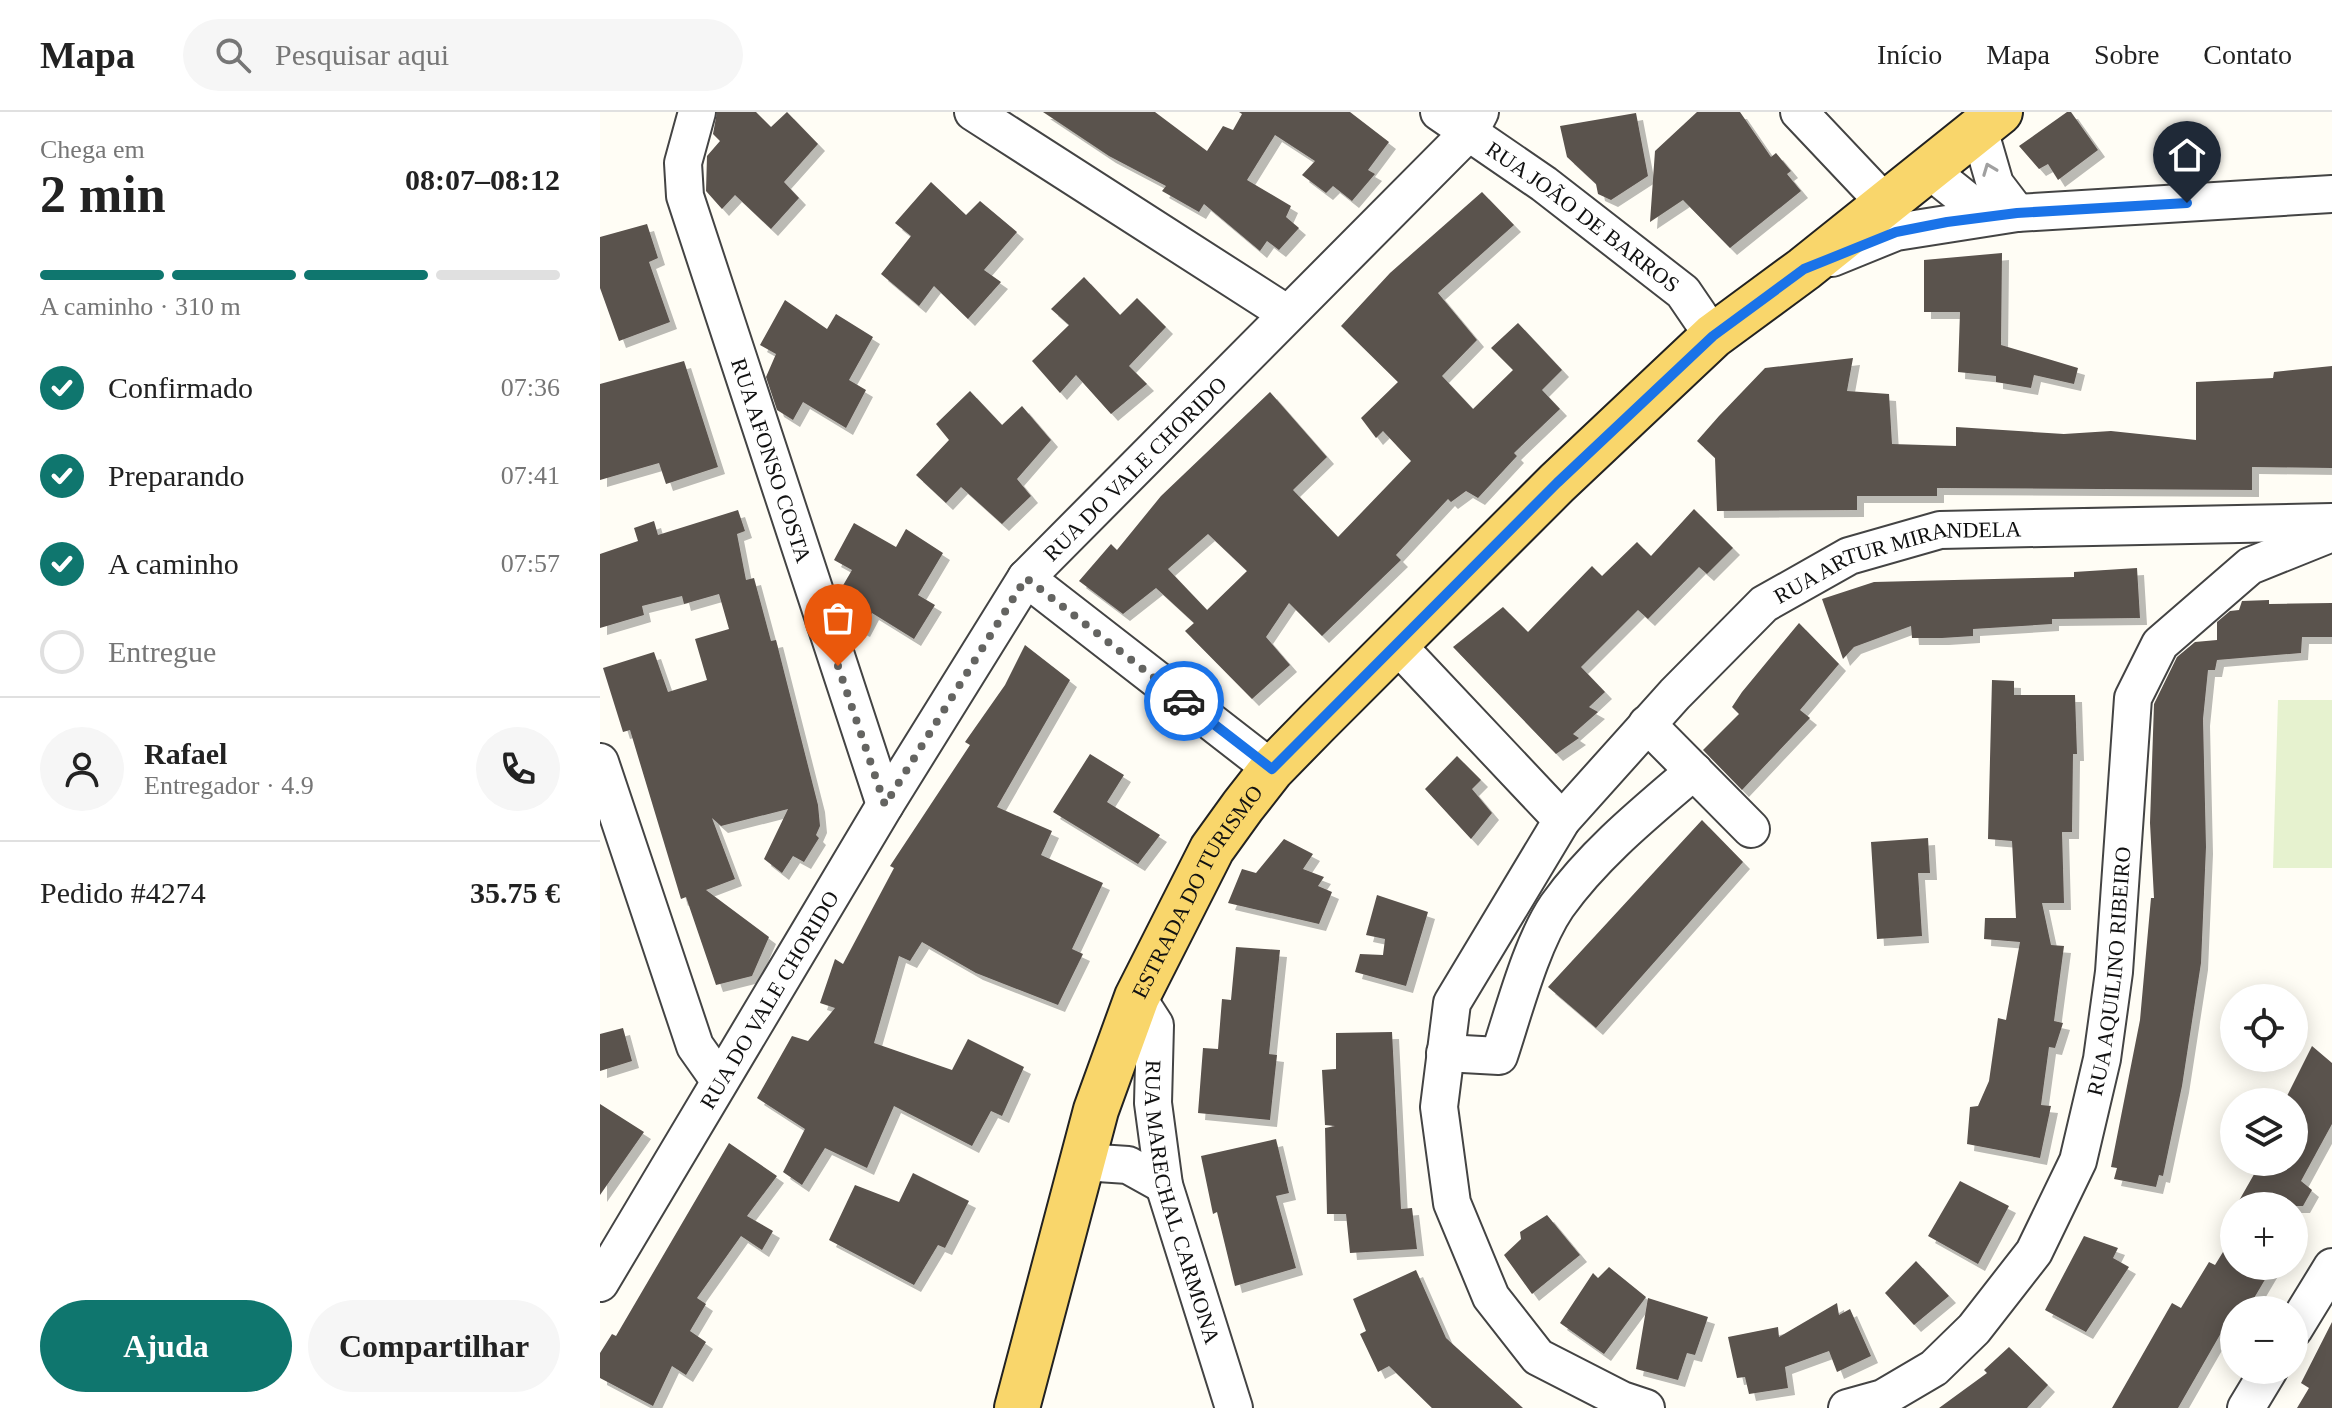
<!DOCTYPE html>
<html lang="pt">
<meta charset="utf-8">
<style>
:root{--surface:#fff;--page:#f6f6f6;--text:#222;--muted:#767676;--line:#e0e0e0;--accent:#0f766e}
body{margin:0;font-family:Georgia,serif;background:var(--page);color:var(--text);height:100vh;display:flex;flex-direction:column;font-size:30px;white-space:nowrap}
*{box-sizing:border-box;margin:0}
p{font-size:26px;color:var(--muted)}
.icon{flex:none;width:44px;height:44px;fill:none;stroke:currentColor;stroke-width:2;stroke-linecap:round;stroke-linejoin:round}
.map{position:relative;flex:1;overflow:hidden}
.details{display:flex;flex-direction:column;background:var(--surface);width:600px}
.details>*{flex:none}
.buttons{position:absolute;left:1620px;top:872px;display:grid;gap:16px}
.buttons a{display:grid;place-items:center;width:88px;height:88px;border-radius:50%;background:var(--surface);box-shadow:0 4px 20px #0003;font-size:40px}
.pin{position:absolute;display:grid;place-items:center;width:68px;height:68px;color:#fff;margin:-82px -34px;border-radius:50% 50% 50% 0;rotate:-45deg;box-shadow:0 0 8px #0007}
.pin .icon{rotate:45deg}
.courier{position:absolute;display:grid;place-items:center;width:80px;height:80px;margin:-40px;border:6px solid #1a73e8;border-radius:50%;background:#fff;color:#222;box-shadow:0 2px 10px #0007}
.summary em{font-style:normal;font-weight:700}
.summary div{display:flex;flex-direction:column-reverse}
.summary{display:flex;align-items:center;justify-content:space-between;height:136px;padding:0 40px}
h1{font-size:52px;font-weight:700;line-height:60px}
.bar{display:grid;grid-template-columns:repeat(4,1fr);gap:12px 8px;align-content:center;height:96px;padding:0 40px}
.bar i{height:10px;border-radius:6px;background:var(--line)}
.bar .selected{background:var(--accent)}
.bar p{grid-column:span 4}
.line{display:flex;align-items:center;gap:20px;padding:0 40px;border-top:2px solid var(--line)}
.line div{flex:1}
.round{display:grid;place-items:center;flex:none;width:84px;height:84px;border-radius:42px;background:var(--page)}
ol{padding:0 40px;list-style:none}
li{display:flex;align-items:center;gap:24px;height:88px}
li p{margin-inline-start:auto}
li .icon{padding:8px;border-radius:50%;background:var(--accent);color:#fff;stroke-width:4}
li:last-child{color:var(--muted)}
li i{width:44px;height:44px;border:4px solid var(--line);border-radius:50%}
.button{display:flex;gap:16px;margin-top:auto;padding:16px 40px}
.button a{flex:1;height:92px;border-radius:48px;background:var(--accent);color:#fff;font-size:32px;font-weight:700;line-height:92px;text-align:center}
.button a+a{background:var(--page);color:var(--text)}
header{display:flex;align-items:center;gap:48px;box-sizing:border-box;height:112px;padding:0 40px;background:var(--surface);border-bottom:2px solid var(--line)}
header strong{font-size:38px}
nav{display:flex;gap:44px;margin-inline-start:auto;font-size:28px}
.search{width:560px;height:72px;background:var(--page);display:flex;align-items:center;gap:20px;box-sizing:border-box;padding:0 28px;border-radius:44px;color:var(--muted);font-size:30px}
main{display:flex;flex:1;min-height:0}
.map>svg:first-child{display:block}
.pitch{fill:#e6f2cf}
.building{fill:#5a524d;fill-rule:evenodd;filter:url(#shadow)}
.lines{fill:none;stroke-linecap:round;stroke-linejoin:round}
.minor-casing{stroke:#444;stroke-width:40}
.major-casing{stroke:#222;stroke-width:48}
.minor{stroke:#fff;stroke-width:36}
.major{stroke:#f9d66b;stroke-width:44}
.oneway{stroke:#a0a0a0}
.done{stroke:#646461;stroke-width:8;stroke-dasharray:0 14.4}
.route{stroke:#1a73e8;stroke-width:10}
.labels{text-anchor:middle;stroke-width:8;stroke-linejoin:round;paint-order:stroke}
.street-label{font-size:22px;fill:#111;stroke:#fff}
</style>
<header>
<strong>Mapa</strong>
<div class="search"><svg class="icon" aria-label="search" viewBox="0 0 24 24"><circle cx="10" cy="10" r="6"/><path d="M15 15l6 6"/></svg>Pesquisar aqui</div>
<nav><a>Início</a><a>Mapa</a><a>Sobre</a><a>Contato</a></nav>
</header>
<main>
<section class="details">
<div class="summary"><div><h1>2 min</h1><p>Chega em</p></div><em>08:07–08:12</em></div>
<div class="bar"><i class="selected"></i><i class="selected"></i><i class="selected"></i><i></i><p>A caminho · 310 m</p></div>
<ol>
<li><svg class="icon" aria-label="check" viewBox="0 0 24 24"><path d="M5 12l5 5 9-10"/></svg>Confirmado<p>07:36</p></li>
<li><svg class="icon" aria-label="check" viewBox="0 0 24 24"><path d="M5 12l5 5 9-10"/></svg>Preparando<p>07:41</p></li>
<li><svg class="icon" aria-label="check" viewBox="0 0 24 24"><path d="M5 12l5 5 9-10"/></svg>A caminho<p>07:57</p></li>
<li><i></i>Entregue</li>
</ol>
<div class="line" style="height:144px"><a class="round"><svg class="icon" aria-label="person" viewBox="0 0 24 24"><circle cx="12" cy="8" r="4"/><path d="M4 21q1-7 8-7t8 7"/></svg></a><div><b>Rafael</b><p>Entregador · 4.9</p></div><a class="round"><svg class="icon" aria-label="phone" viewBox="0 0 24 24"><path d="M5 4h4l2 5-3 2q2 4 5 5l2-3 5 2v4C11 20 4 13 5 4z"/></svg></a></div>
<div class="line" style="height:104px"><div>Pedido #4274</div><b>35.75 €</b></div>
<div class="button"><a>Ajuda</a><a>Compartilhar</a></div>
</section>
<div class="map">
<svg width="1732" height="1296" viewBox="0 0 1732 1296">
<defs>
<filter id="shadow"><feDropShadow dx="7" dy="7" stdDeviation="0" flood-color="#0004"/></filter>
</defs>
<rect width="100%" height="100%" fill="#fffdf5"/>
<path class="pitch" d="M1678 588H1732V756H1673Z"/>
<path class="building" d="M117 0H156L171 15 187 0 218 32 184 70 199 86 171 117 135 83 122 97 106 79 107 44 120 29 113 22Z
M443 0H555L607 39 623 14 633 18 642 2 639 0H750L789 30 768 58 775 62 752 89 733 74 726 81 702 63 715 49 675 23 647 68 691 94 686 105 699 116 679 138 667 129 660 139 604 92 599 100 562 79 566 74 509 44Z
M1097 0H1140L1171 45 1176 41 1191 59 1187 62 1201 79 1130 136 1083 88 1050 110 1055 39Z
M1467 0H1471L1498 38 1458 68 1448 52 1439 57 1419 34Z
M1036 1 1048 64 1011 88 998 82 996 72 967 45 960 14Z
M331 70 366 103 380 89 417 120 384 158 401 170 368 207 334 174 319 194 281 162 311 124 295 111Z
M882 80 914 113 838 181 877 228 842 264 873 297 913 258 891 236 918 211 962 258 942 278 960 297 914 341 917 344 878 386 866 379 851 390 848 387 796 443 801 448 722 524 689 491 666 525 690 553 652 587 585 519 594 511 556 476 523 502 479 469 511 432 517 438 561 384 670 280 727 345 693 378 738 425 811 349 783 319 776 326 761 306 798 270 741 214 790 161ZM608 422 647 459 607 498 568 457Z
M47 112 58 146 49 150 70 210 19 229 0 176V125Z
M1402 141 1401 233 1478 256 1474 272 1434 263 1431 276 1396 270V264L1358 260 1360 200H1324V148Z
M484 165 520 203 537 186 566 215 529 254 547 272 511 302 476 263 460 281 432 249 469 213 451 197Z
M185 188 227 217 236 202 273 225 249 268 266 278 246 316 203 290 193 308 177 298 166 265 176 242 160 233Z
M1253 246 1247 279 1289 282 1292 332 1356 334V315L1464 322 1511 319 1596 328V270L1673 266 1674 260 1732 254V356L1652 355V378L1337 376V384H1257V398L1117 399 1115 346 1097 329 1119 304 1165 256Z
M84 249 118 355 66 372 59 351 0 368V272Z
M370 279 402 313 422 294 451 328 417 367 431 384 402 412 361 375 346 391 316 363 349 328 336 312Z
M1094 397 1133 436 1107 462 1099 455 1048 507 1038 498 981 555 1005 580 989 595 998 600 973 622 979 626 956 642 853 535 903 495 928 520 992 454 1002 464 1037 430 1051 444Z
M138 398 145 419 137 422 146 468 154 466 171 529 176 528 218 693 220 714 216 723 219 726 204 750 193 744 182 761 164 747 188 697 121 714 112 706 135 767 106 778 169 825 152 864 116 873 86 785 81 787 30 618 23 620 3 556 54 540 68 580 107 568 95 527 129 517 119 482 84 492 82 484 42 494 44 503 0 516V442L38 429 34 416 54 409 58 423Z
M254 411 296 435 306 417 343 441 318 483 335 493 314 527 272 501 263 518 247 510 238 482 252 458 234 448Z
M1537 456 1540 506 1452 507V512L1373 517V524L1342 526H1312L1311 514 1254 535 1243 547 1222 487 1274 470 1474 465V460Z
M1669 488V492L1732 491V525H1702L1701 541 1617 548 1615 558H1608L1603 607 1606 735 1601 851 1582 974 1563 1064 1559 1063 1556 1075 1514 1067 1517 1056 1511 1055 1540 908 1551 786H1554L1550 711 1554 592 1577 545 1595 530 1617 528V510L1630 499 1639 498 1642 489Z
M1199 511 1239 552 1200 598 1210 606 1142 678 1103 638 1139 602 1132 595 1142 580Z
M425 533 470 568 397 695 452 719 441 743 503 771 472 837 483 842 458 893 376 861 322 830 310 849 299 844 274 931 352 958 368 927 424 955 402 1004 391 999 372 1034 294 994 267 1056 225 1036 202 1073 183 1060 205 1017 157 986 192 924 208 929 235 896 220 891 235 847 243 852 294 756 290 754 370 633 365 630 405 573Z
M1392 568 1414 569V583H1475L1477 642H1473L1472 720H1462L1464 791H1442L1451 833 1464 834 1454 909 1463 911 1455 936 1449 935 1441 993 1451 994 1440 1046 1367 1032 1370 995 1378 994 1389 969 1398 906 1406 908 1420 830 1384 827 1385 806H1416L1412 729 1388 727Z
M490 642 524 663 507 690 560 723 538 752 453 700Z
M857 644 881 668 872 677 892 701 871 727 825 677Z
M1102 708 1143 750 996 916 948 875Z
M1328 726 1330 761H1318L1322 824 1277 827 1271 730Z
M684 727 713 742 703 757 724 765 718 774 732 780 719 812 628 791 642 757 656 761Z
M777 783 828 800 806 874 755 860 760 842 783 843 785 827 766 823Z
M636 835 680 838 669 942 677 943 670 1008 598 1001 603 936 618 937 622 887 631 888Z
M23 916 32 949 0 959V922Z
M792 920 801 1097 812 1096 817 1137 750 1141 746 1102H727L725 1016 735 1014 725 1013 722 958 736 957V921Z
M1712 934 1732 951V1012L1701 1069 1712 1078 1703 1094H1636L1661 1050H1694V990H1684Z
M0 992 44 1020 0 1083Z
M676 1027 689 1081 676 1084 696 1156 635 1174 617 1100 613 1102 601 1044Z
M129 1031 177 1064 147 1104 173 1119 162 1138 141 1124 97 1186 106 1192 90 1219 106 1230 86 1263 72 1254 53 1294 0 1266V1241L12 1222 16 1224Z
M313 1061 369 1089 345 1136 338 1133 314 1173 229 1128 255 1073 299 1090Z
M1360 1069 1409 1094 1378 1152 1328 1124Z
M947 1103 980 1143 932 1182 904 1143 921 1127 920 1120Z
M1634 1122V1154H1673L1647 1198H1634V1230L1621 1221 1578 1296H1512L1572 1191 1581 1196 1609 1150 1615 1153Z
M1484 1124 1518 1136 1513 1146 1529 1155 1486 1220 1445 1198Z
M1316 1149 1349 1184 1314 1213 1285 1181Z
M1009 1155 1046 1185 1004 1242 960 1211 993 1161 998 1166Z
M816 1158 846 1226 923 1296H832L789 1254 778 1260 760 1222 766 1219 753 1187Z
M1048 1186 1108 1205 1095 1243 1087 1241 1078 1268 1036 1257Z
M1237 1191 1239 1203 1250 1197 1271 1244 1237 1260 1229 1239 1185 1255 1188 1276 1149 1282 1145 1265 1137 1266 1128 1225 1178 1215 1179 1225Z
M1732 1210V1296H1697L1709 1276 1701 1271Z
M1409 1235 1448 1273 1427 1296H1339L1387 1261 1384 1258Z"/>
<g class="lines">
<g class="minor-casing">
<g id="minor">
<path id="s1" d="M97 0 83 51 85 84 285 693"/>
<path d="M373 0 686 201"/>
<path id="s2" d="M839 0 944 72 1083 180 1113 224"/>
<path d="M1199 0 1285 91"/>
<path d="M1329 58 1369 90 1417 101 1732 82"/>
<path d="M1232 146 1296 120 1417 101 1395 72 1379 17"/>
<path d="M426 466 672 657"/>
<path d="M797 533 962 708"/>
<path d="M1047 612 1151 717"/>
<path d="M0 650 95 934 119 968"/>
<path id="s3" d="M537 885 555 913 553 991 564 1073 634 1296"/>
<path d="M845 941 899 944C914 899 931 832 957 794 994 742 1046 700 1094 659"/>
<path d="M483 1050 528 1053 564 1073"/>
<path id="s4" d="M0 1171 285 693 426 466 870 19 880 0"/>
<path d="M1694 1217 1732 1155"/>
<path id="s5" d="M1046 1296 1022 1288 938 1245 891 1185 852 1091 839 995 852 891 962 708 1075 582 1164 492 1249 444 1340 418 1732 410"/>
<path id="s6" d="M1247 1296 1283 1286 1334 1256 1374 1217 1434 1140 1478 1049 1502 947 1514 860 1533 586 1560 532 1650 454 1732 421"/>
<path d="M1646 1296 1669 1258"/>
</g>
</g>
<g class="major-casing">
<g id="major">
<path id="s7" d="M417 1296 496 998 537 885 612 737 643 694 672 657 717 611 957 371 1113 224 1204 157 1400 0"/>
</g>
</g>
<use href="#minor" class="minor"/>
<use href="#major" class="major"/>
</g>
<defs><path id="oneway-chevron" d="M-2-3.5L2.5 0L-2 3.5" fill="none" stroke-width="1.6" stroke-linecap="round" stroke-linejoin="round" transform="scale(2)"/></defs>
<use class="oneway" href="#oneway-chevron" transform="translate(1389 57) rotate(-111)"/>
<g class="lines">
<path class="done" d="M238 554 285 693 426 466 584 589"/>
<path class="route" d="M584 589 672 657 957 371 1113 224 1204 157 1296 120 1347 110 1417 101 1587 91"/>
</g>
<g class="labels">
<g class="street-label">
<text dy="8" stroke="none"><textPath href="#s2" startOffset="178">RUA JOÃO DE BARROS</textPath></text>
<text dy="8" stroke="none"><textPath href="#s1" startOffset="364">RUA AFONSO COSTA</textPath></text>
<text dy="8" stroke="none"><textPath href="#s4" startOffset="978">RUA DO VALE CHORIDO</textPath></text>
<text dy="8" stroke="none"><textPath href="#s5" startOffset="1152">RUA ARTUR MIRANDELA</textPath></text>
<text dy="8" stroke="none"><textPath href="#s7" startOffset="550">ESTRADA DO TURISMO</textPath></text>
<text dy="8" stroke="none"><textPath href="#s6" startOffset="544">RUA AQUILINO RIBEIRO</textPath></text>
<text dy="8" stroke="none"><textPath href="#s4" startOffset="330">RUA DO VALE CHORIDO</textPath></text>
<text dy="8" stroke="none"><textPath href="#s3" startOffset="214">RUA MARECHAL CARMONA</textPath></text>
</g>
</g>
</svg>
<div class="buttons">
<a><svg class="icon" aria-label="locate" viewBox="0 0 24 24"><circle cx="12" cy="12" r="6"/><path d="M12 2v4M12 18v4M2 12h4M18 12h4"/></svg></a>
<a><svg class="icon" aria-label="layers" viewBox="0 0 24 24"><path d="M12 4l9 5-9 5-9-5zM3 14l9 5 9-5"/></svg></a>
<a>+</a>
<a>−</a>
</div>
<div class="pin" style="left:238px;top:554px;background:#ea580c"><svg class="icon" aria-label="bag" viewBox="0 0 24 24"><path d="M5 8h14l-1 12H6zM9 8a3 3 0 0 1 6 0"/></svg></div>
<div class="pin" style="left:1587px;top:91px;background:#1f2937"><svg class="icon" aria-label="home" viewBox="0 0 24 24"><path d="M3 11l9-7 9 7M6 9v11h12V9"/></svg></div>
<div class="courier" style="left:584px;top:589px"><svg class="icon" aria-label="car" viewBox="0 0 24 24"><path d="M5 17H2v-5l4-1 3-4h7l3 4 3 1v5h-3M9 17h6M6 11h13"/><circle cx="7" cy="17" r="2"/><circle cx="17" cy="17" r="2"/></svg></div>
</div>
</main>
